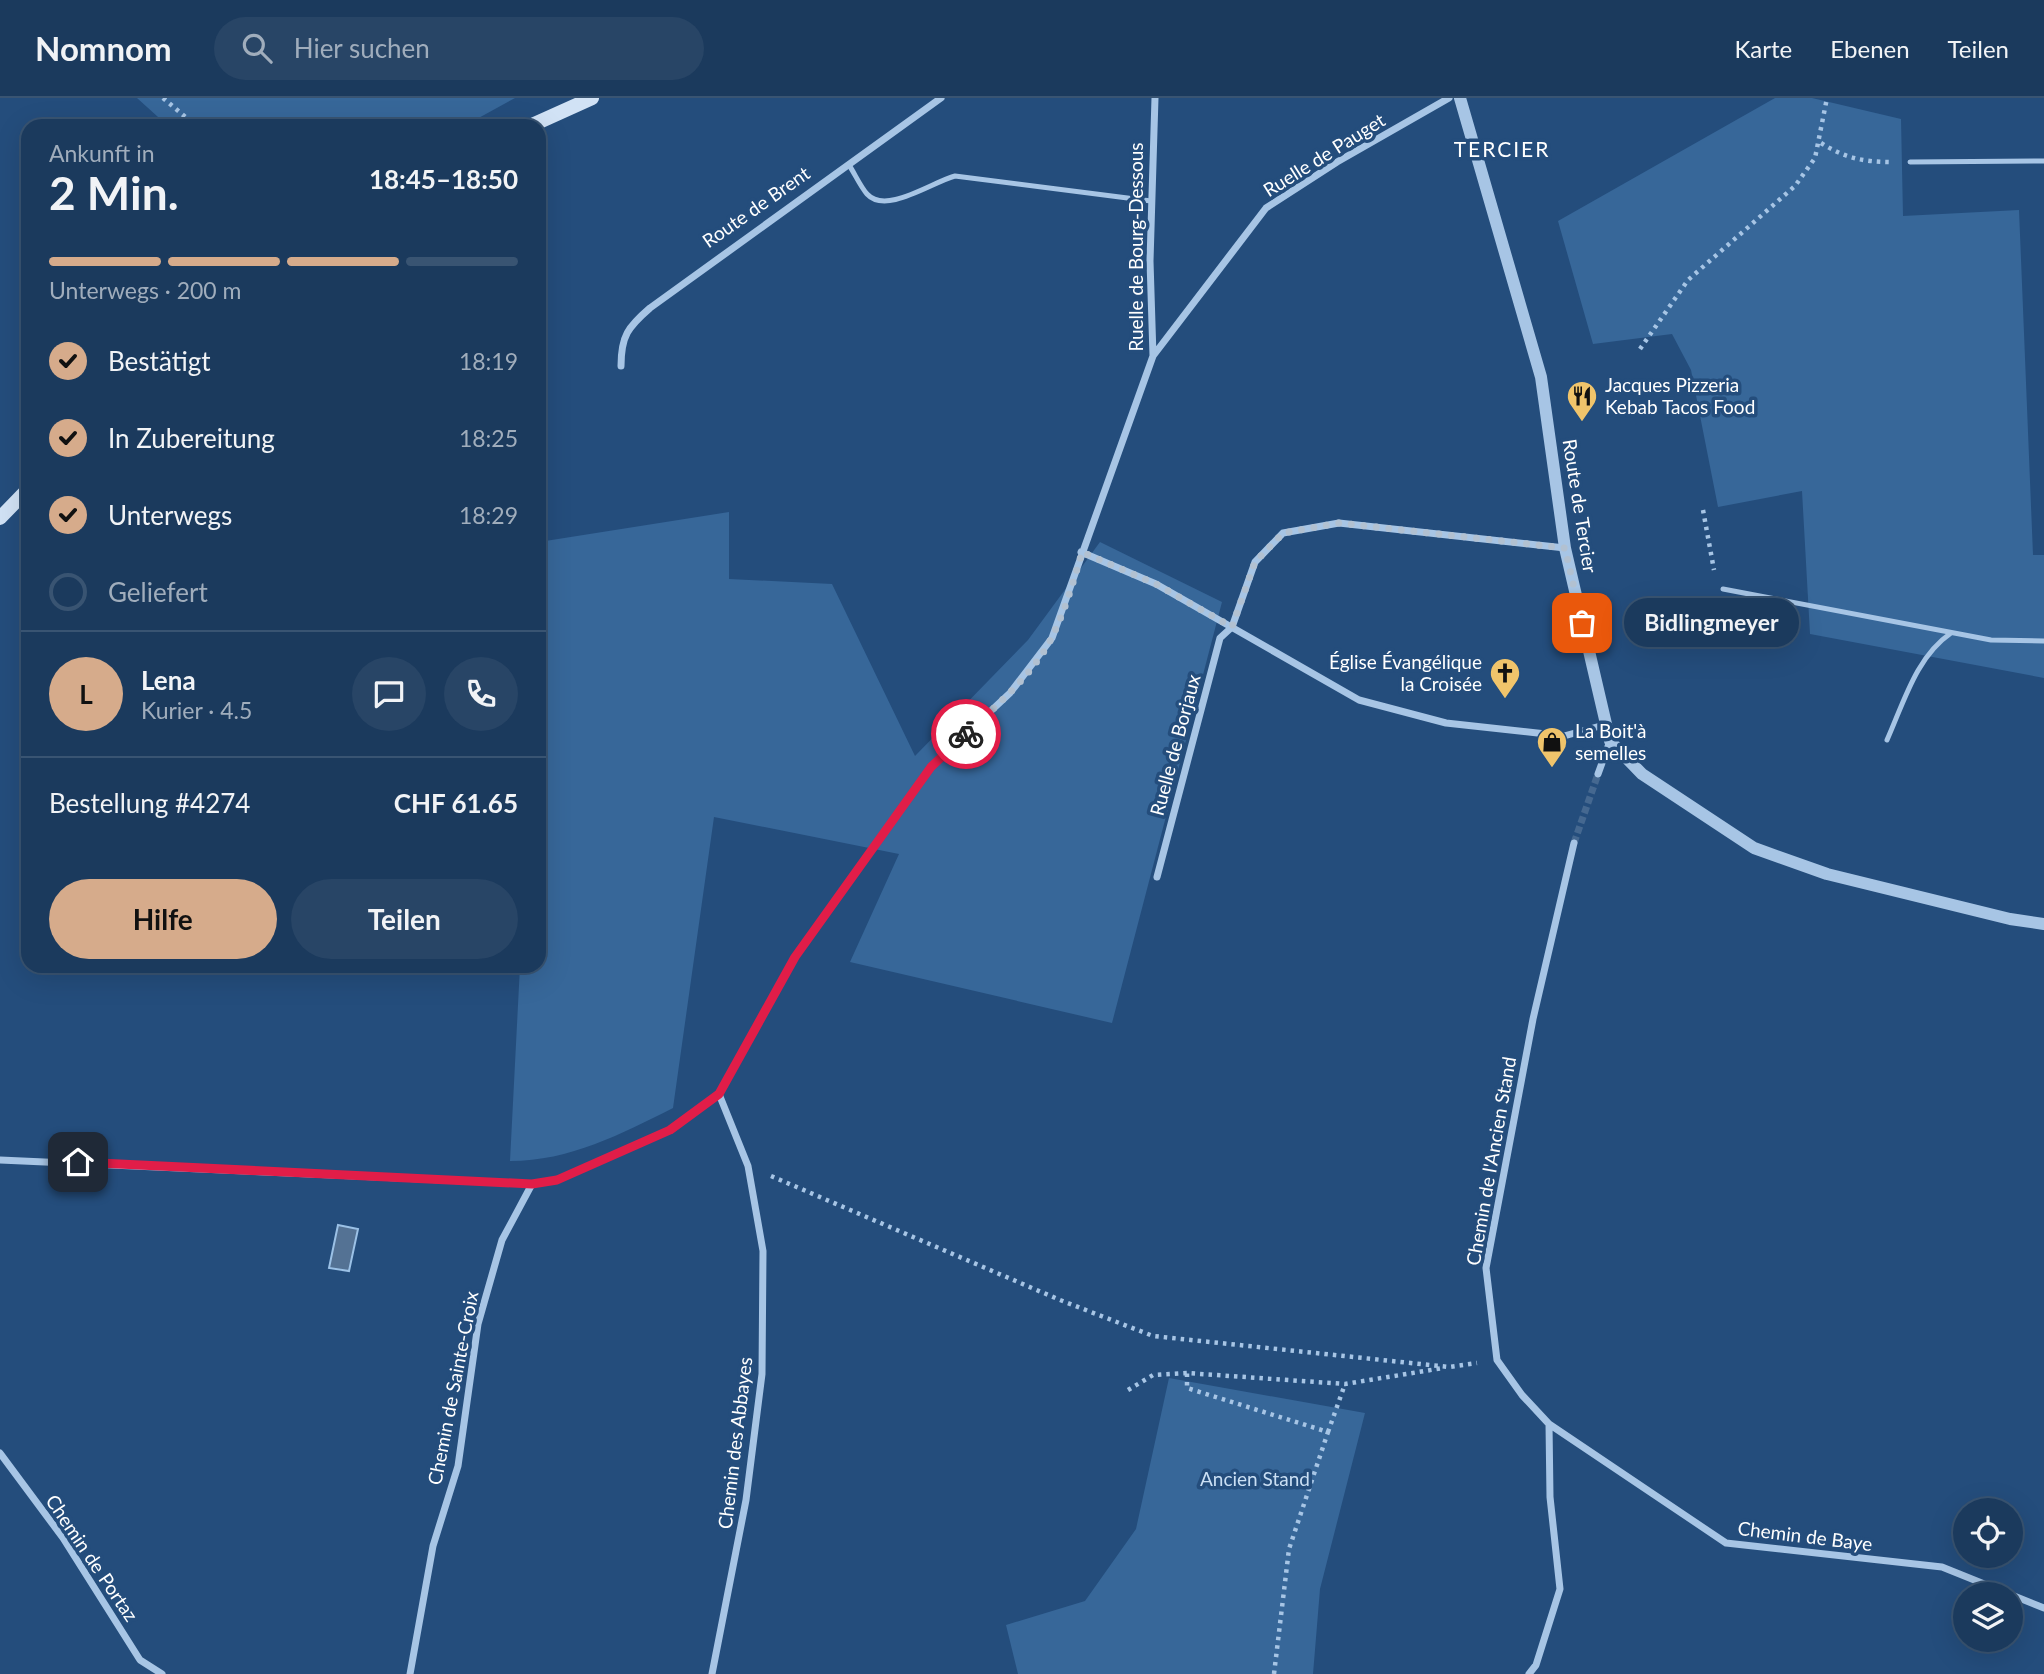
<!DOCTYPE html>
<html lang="de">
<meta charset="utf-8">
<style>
:root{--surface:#1b3a5d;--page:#284566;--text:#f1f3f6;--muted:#a0adbc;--line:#395472;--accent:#d6ab8b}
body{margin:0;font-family:Lato,sans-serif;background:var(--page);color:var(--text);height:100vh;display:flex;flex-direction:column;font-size:26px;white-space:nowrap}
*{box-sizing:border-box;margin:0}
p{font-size:23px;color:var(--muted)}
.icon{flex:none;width:38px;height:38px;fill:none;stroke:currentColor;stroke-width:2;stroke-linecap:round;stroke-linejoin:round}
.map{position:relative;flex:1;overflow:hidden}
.panel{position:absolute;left:21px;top:21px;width:525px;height:854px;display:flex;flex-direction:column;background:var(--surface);border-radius:21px;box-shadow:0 7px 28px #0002,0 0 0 2px var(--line)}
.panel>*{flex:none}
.buttons{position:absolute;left:1953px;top:1400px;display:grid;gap:14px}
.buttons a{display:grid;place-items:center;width:70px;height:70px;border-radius:50%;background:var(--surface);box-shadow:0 7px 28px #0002,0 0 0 2px var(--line);font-size:35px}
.pin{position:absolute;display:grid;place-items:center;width:60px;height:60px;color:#fff;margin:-30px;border-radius:14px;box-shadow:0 4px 10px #0006}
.courier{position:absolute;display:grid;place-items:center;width:70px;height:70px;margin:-35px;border:5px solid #e11d48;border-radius:50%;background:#fff;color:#222;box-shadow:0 2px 9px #0007}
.bubble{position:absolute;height:49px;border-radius:24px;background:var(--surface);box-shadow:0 7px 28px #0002,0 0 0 2px var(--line);font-size:23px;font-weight:700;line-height:49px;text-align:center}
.summary em{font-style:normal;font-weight:700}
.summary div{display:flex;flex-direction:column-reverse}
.summary{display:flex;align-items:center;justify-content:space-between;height:119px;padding:0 28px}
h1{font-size:46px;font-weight:700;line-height:52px}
.bar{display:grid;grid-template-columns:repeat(4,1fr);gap:10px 7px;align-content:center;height:84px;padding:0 28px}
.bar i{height:9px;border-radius:5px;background:var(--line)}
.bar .on{background:var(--accent)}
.bar p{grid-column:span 4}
.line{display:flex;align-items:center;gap:18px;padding:0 28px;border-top:2px solid var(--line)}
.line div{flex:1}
.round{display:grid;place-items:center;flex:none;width:74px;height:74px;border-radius:37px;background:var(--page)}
ol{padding:0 28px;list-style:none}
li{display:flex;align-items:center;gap:21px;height:77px}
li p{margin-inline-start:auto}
li .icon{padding:7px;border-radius:50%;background:var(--accent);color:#111;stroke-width:4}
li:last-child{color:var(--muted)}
li i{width:38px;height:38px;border:4px solid var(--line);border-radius:50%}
.action{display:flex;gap:14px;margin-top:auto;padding:14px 28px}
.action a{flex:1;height:80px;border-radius:42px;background:var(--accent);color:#111;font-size:28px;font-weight:700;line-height:80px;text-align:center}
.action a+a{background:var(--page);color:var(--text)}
header{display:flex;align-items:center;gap:42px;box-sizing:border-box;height:98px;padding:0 35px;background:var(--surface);border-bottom:2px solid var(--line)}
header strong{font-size:33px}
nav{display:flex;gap:38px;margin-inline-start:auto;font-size:24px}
.search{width:490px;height:63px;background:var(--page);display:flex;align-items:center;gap:18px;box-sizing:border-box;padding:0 24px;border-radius:38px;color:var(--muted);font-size:26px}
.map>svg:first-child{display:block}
.green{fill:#376799}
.water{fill:#547294;stroke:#9bc1e6;stroke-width:2}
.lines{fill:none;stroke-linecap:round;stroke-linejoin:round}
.minor-tunnel{stroke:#456890;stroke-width:7;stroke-dasharray:7 3.5;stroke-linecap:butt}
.path{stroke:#a7c5e5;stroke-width:4.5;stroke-dasharray:3.5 5;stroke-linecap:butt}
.service{stroke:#a7c5e5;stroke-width:5}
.minor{stroke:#a7c5e5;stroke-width:7}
.tertiary{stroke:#a7c5e5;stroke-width:12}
.secondary{stroke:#d1e2f5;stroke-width:14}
.done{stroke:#b2c1d1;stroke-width:7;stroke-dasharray:0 12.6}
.route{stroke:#e11d48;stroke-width:9}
.labels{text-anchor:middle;stroke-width:7;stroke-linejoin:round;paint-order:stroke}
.street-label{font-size:19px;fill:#fff;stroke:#244d7c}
.poi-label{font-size:19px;fill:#fff;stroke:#244d7c;text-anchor:start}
.park-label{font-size:19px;fill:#cadff4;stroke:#244d7c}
.neighbourhood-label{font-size:21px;letter-spacing:2px;fill:#fff;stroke:#244d7c}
</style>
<header>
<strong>Nomnom</strong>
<div class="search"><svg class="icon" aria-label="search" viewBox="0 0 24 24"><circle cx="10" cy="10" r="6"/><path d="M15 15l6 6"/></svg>Hier suchen</div>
<nav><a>Karte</a><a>Ebenen</a><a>Teilen</a></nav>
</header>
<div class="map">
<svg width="2044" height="1576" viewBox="0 0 2044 1576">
<rect width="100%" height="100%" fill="#244d7c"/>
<path class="green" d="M137 0H515L464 28H168Z
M1775 0H1812L1901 21 1903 118 2019 112 2033 457H2044V580L1810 536 1802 393 1718 409 1691 272 1672 236 1593 246 1558 123Z
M729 414V481L832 486 915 658 1028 542 1100 444 1222 504 1112 925 850 864 899 756 714 719 673 1010C621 1036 570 1063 510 1063L520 868H539V444Z
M1169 1280 1365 1315 1320 1491 1313 1576H1018L1006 1527 1085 1503 1136 1431Z"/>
<path class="water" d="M338 1127 358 1131 349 1173 329 1170Z"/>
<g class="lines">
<path class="minor-tunnel" d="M1574 745 1598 676"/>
<path class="path" d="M163 0 196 28
M1821 45C1845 60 1863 64 1892 64
M1640 251 1688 182 1795 88 1815 60 1827 0
M1703 412 1714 472
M771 1078 1060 1202 1153 1238 1449 1269 1477 1265
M1128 1292 1153 1277 1187 1275
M1328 1334 1345 1286
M1274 1576 1289 1451 1328 1334 1187 1290V1275L1345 1286 1443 1270"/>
<path class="service" d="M1910 64 2044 63
M849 67C855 76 860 88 867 96 886 117 932 84 955 78L1151 103
M1723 491 1991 542 2044 543
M1887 642C1904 604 1916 559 1951 535"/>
<path class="minor" d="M1153 258 1266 110 1337 64 1449 0
M621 268C621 238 628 229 650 210L941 0
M1081 454 1156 486 1359 602 1446 625 1564 638 1604 627
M1598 676 1610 643
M1574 745 1533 921 1486 1170 1497 1262 1522 1297 1549 1326 1726 1445 1942 1469 2044 1510
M1157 779 1220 540 1232 529 1255 464 1283 435 1339 425 1565 450
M0 1062 532 1086
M0 1355 63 1440 140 1562 162 1576
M410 1576 433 1448 458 1368 478 1226 502 1142 532 1086 557 1082 670 1032 719 996 795 859 931 669 1010 595 1052 540 1153 258 1150 163 1155 0
M712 1576 746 1402 762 1276 763 1153 748 1068 719 996
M1529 1576 1536 1567 1560 1491 1550 1399 1549 1326"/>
<path class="tertiary" d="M1460 0 1541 279 1565 450 1610 643 1642 676 1754 750 1827 776 2010 821 2044 826"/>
<path class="secondary" d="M530 28 592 0
M0 420 28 391"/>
</g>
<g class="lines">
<path class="done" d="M966 636C996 608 1036 574 1053 537 1066 510 1074 482 1082 454L1156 486 1232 529 1255 464 1283 435 1339 425 1565 450 1582 525"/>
<path class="route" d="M78 1064 532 1086 557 1082 670 1032 719 996 795 859 931 669 966 636"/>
</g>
<defs>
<g id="restaurant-pin" transform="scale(1.575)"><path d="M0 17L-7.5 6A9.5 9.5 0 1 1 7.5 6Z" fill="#f0c46b" stroke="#244d7c"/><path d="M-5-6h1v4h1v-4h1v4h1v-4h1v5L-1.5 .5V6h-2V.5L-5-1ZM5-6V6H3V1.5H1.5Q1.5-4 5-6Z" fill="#111"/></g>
<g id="church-pin" transform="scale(1.575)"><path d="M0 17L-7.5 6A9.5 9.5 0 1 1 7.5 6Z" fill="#f0c46b" stroke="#244d7c"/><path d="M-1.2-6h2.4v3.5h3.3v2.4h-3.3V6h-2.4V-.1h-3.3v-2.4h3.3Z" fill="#111"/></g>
<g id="shop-pin" transform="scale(1.575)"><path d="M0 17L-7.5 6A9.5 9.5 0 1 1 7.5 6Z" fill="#f0c46b" stroke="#244d7c"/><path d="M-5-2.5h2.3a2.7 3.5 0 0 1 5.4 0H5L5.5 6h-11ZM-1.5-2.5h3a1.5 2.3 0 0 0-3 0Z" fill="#111"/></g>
</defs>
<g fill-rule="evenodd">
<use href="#restaurant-pin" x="1582" y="298"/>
<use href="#church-pin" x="1505" y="575"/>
<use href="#shop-pin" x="1552" y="644"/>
</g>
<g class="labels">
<g class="street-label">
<text transform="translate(1324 57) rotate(-32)" y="7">Ruelle de Pauget</text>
<text transform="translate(756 109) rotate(-35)" y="7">Route de Brent</text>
<text transform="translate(1136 149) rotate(-90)" y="7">Ruelle de Bourg-Dessous</text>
<text transform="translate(1580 408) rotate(81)" y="7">Route de Tercier</text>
<text transform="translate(1175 647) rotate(-75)" y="7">Ruelle de Borjaux</text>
<text transform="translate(1491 1063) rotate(-80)" y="7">Chemin de l'Ancien Stand</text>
<text transform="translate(453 1290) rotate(-79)" y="7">Chemin de Sainte-Croix</text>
<text transform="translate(735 1345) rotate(-83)" y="7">Chemin des Abbayes</text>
<text transform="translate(1805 1438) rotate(7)" y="7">Chemin de Baye</text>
<text transform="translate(92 1460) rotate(56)" y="7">Chemin de Portaz</text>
</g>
<g class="poi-label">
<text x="1605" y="294">Jacques Pizzeria<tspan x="1605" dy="22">Kebab Tacos Food</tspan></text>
<text x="1482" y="571" text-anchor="end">Église Évangélique<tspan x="1482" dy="22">la Croisée</tspan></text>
<text x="1575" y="640">La Boit'à<tspan x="1575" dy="22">semelles</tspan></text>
</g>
<g class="park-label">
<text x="1255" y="1388">Ancien Stand</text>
</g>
<g class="neighbourhood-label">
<text x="1502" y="59">TERCIER</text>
</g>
</g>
</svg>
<div class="buttons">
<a><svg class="icon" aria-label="locate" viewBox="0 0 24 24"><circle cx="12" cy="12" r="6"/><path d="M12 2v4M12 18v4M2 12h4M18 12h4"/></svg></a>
<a><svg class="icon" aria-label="layers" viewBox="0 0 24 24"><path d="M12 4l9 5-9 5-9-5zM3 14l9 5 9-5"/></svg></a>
</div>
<div class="pin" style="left:1582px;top:525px;background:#ea580c"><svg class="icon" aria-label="bag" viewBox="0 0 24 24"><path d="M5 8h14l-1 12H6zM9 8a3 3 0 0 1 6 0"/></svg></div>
<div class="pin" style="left:78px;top:1064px;background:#1f2937"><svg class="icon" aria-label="home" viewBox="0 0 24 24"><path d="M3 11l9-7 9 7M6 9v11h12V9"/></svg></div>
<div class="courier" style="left:966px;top:636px"><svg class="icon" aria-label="bike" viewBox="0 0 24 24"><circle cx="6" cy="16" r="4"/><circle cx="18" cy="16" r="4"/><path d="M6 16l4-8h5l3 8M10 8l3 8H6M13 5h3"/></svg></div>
<div class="bubble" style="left:1624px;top:500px;width:175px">Bidlingmeyer</div>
<section class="panel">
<div class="summary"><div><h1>2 Min.</h1><p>Ankunft in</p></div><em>18:45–18:50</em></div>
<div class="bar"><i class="on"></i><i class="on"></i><i class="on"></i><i></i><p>Unterwegs · 200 m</p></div>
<ol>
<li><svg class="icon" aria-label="check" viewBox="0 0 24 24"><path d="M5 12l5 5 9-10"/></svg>Bestätigt<p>18:19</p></li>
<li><svg class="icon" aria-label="check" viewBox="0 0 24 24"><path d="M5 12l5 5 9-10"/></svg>In Zubereitung<p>18:25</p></li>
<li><svg class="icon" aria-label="check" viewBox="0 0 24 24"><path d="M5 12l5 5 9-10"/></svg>Unterwegs<p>18:29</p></li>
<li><i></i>Geliefert</li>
</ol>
<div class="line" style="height:126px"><b class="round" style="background:var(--accent);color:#111">L</b><div><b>Lena</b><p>Kurier · 4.5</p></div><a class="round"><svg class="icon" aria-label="chat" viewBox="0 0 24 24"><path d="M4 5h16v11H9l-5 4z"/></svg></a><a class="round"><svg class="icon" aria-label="phone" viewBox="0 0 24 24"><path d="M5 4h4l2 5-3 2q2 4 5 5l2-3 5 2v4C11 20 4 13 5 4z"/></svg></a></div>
<div class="line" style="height:91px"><div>Bestellung #4274</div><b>CHF 61.65</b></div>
<div class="action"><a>Hilfe</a><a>Teilen</a></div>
</section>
</div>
